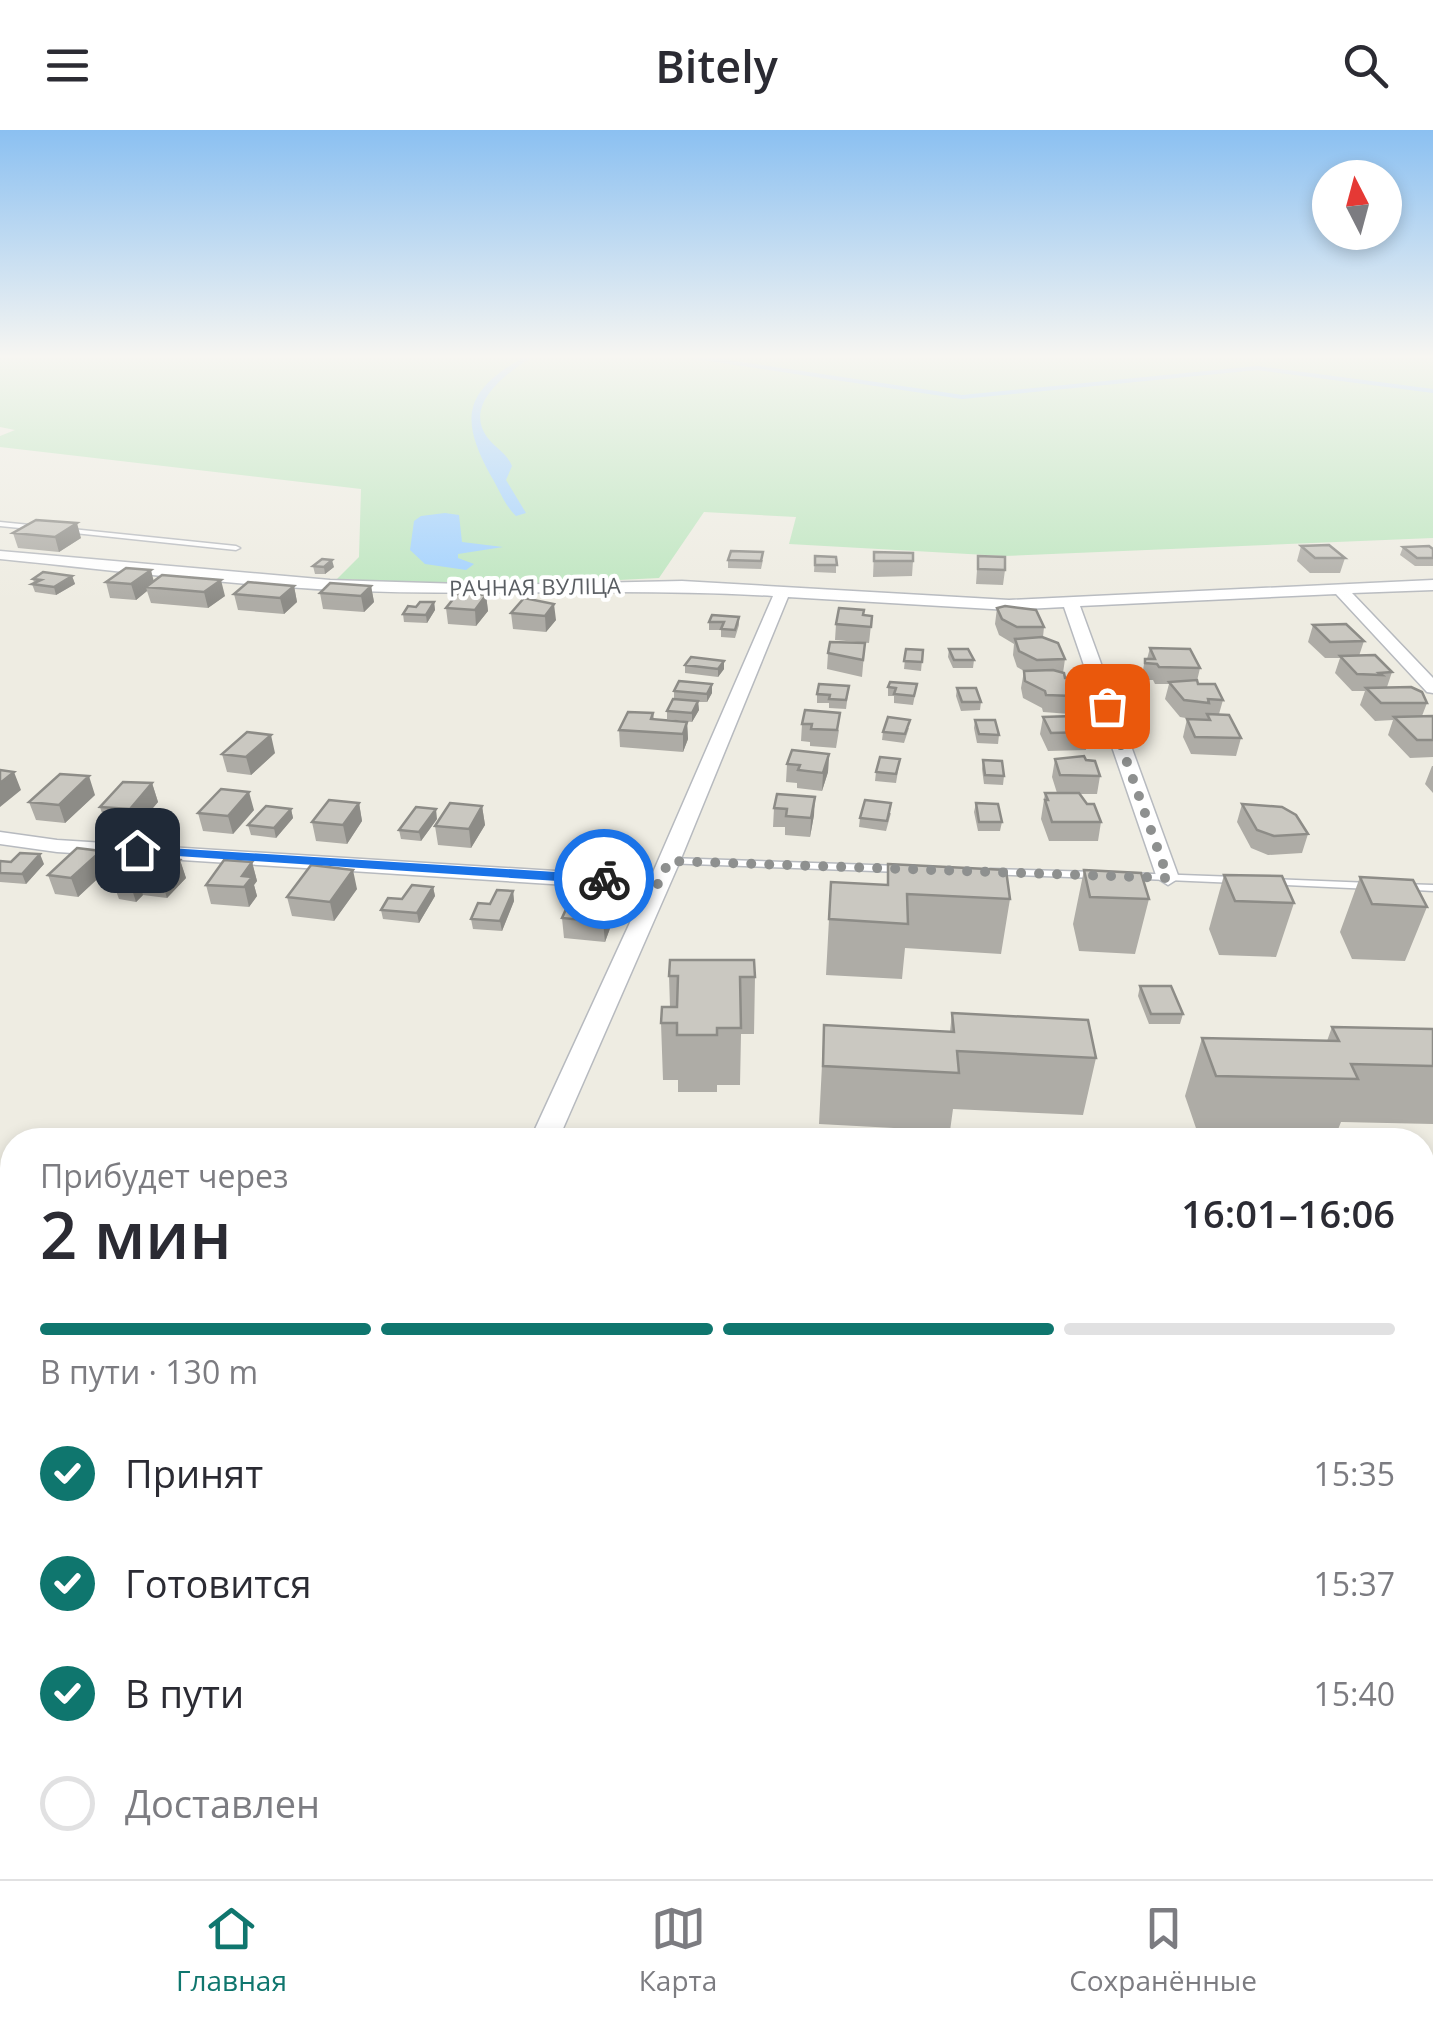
<!DOCTYPE html>
<html lang="ru">
<meta charset="utf-8">
<style>
:root{--surface:#fff;--page:#f7f7f7;--text:#2b2b33;--muted:#7c7c81;--line:#e1e1e2;--accent:#0f766e}
body{margin:0;font-family:"Open Sans",sans-serif;background:var(--page);color:var(--text);height:100vh;display:flex;flex-direction:column;font-size:38px;white-space:nowrap}
*{box-sizing:border-box;margin:0}
p{font-size:32px;color:var(--muted)}
.icon{flex:none;width:55px;height:55px;fill:none;stroke:currentColor;stroke-width:2;stroke-linecap:round;stroke-linejoin:round}
.map{position:relative;flex:1;overflow:hidden}
.panel{position:absolute;left:0px;top:998px;width:1435px;height:752px;display:flex;flex-direction:column;background:var(--surface);border-radius:40px 40px 0 0;box-shadow:0 5px 15px #0003}
.panel>*{flex:none}
.needle{width:65px;rotate:354deg}
.buttons{position:absolute;left:1312px;top:30px;display:grid;gap:20px}
.buttons a{display:grid;place-items:center;width:90px;height:90px;border-radius:50%;background:var(--surface);box-shadow:0 5px 15px #0003;font-size:50px}
.pin{position:absolute;display:grid;place-items:center;width:85px;height:85px;color:#fff;margin:-42px;border-radius:20px;box-shadow:0 5px 15px #0006}
.courier{position:absolute;display:grid;place-items:center;width:100px;height:100px;margin:-50px;border:8px solid #1a73e8;border-radius:50%;background:#fff;color:#222;box-shadow:0 2px 12px #0007}
.headline em{font-style:normal;font-weight:600}
.headline div{display:flex;flex-direction:column-reverse}
.headline{display:flex;align-items:center;justify-content:space-between;height:170px;padding:0 40px}
h1{font-size:65px;font-weight:600;line-height:75px}
.bar{display:grid;grid-template-columns:repeat(4,1fr);gap:15px 10px;align-content:center;height:120px;padding:0 40px}
.bar i{height:12px;border-radius:8px;background:var(--line)}
.bar .active{background:var(--accent)}
.bar p{grid-column:span 4}
ol{padding:0 40px;list-style:none}
li{display:flex;align-items:center;gap:30px;height:110px}
li p{margin-inline-start:auto}
li .icon{padding:10px;border-radius:50%;background:var(--accent);color:#fff;stroke-width:4}
li:last-child{color:var(--muted)}
li i{width:55px;height:55px;border:5px solid var(--line);border-radius:50%}
header{display:flex;justify-content:space-between;align-items:center;height:130px;padding:0 40px;background:var(--surface);font-size:45px;font-weight:600}
.tabs{display:flex;justify-content:space-around;align-items:center;height:140px;border-top:2px solid var(--line);background:var(--surface);font-size:28px;color:var(--muted)}
.tabs a{display:grid;justify-items:center;gap:5px}
.tabs .active{color:var(--accent)}
.map>svg:first-child{display:block}
.green{fill:#bee6c0}
.water{fill:#a1d1ff}
.lines{fill:none;stroke-linecap:round;stroke-linejoin:round}
.stream{stroke:#a1d1ff;stroke-width:4}
.lane-casing{stroke:#b7babf;stroke-width:3}
.street-casing{stroke:#b7babf;stroke-width:3}
.primary-casing{stroke:#f3cf55;stroke-width:2}
.path{stroke:#97c7a7;stroke-width:8;stroke-dasharray:16 8;stroke-linecap:butt}
.lane{fill:#fff;fill-rule:evenodd}
.street{fill:#fff;fill-rule:evenodd}
.primary{fill:#fff5a6;fill-rule:evenodd}
.wall{fill:#aeaca6}
.shaded-wall{fill:#8d8c87}
.building{fill:#cac8c1;stroke:#8d8c87;stroke-width:2.5}
.route{fill:#1a73e8}
.done{stroke:#8e908f;stroke-width:10;stroke-dasharray:0 18}
.labels{text-anchor:middle;stroke-width:8;stroke-linejoin:round;paint-order:stroke}
.far-street-label{font-size:22px;fill:#5a5e63;stroke:#fff}
</style>
<header><svg class="icon" aria-label="menu" viewBox="0 0 24 24"><path d="M4 6h16M4 12h16M4 18h16"/></svg>Bitely<svg class="icon" aria-label="search" viewBox="0 0 24 24"><circle cx="10" cy="10" r="6"/><path d="M15 15l6 6"/></svg></header>
<div class="map">
<svg width="1433" height="1749" viewBox="0 0 1433 1749">
<rect width="100%" height="100%" fill="#eeece2"/>
<path class="green" d="M0 227H1433V408L1004 426 789 414 796 387 704 382 659 448 496 456 337 449 359 427 361 359 0 317V306L15 300 0 297Z"/>
<path class="water" d="M524 227H532C508 242 463 274 487 307 496 319 506 322 512 336L506 350 526 383 516 386C505 376 499 359 491 346 459 288 464 261 524 227Z
M445 383 459 385 462 412 503 417 458 424V428L474 434 466 440 425 434 410 420 414 391 421 386Z"/>
<g class="lines">
<path class="stream" d="M695 227 962 267 1257 238 1433 261"/>
<g class="lane-casing">
<path id="lane" d="M0 392 40 396 44 398 40 400 0 396Z
M62 398 236 416 240 418 236 420 65 402H62Z
M669 728 901 736 906 739 901 742 665 733 664 731 665 729Z
M991 739 1096 742 1102 745 1096 748 987 744 986 742 987 740Z
M1126 743 1236 747 1242 750 1236 753 1122 748 1120 746Z
M1271 749 1371 753 1377 756 1371 759 1267 754 1265 752 1267 750Z
M1401 754 1433 755V761L1397 759 1395 757 1397 755Z"/>
</g>
<g class="street-casing">
<path id="street" d="M0 421 330 450 496 455 682 451 1009 470 1433 450V460L1352 463 1433 548V563L1427 562 1336 464 1080 476 1179 748 1168 755 1157 748 1064 477 1009 480 788 467 680 731 558 1010H530L645 760 57 722 0 714V702L57 710 651 747 773 466C626 457 479 467 333 460 222 454 111 440 0 429Z
M1422 1054H1433V1076H1422Z
M0 1335 12 1338V1370L0 1367Z"/>
</g>
<g class="primary-casing">
<path id="primary" d="M0 1625H12V1693H0Z
M1422 1662 1433 1663V1733L1422 1732Z"/>
</g>
<path class="path" d="M1422 1387 1433 1388
M0 1509H12"/>
<use href="#lane" class="lane"/>
<use href="#street" class="street"/>
<use href="#primary" class="primary"/>
</g>
<path class="wall" d="M13 403 81 408 59 422 18 418Z
M1301 416 1345 428 1340 443H1310L1297 431Z
M1403 417 1433 419V436H1415L1400 425Z
M874 422 913 431 912 446 873 447Z
M815 426 836 427V443L814 442Z
M978 426 1005 440 1003 455 976 454Z
M728 430H763L761 439 728 438Z
M313 436 334 437 325 444H315Z
M72 446 75 454 56 465 35 462 32 454 34 453 33 449Z
M106 452H154L225 466 208 478 151 473 147 461 136 470 110 468Z
M294 456 297 472 284 484 238 480 234 464Z
M371 456 374 472 364 482 323 479 320 463Z
M486 465 488 481 476 496 448 494 446 478Z
M524 468 556 490 546 502 513 499 511 483Z
M434 472 435 480 427 493 404 492 403 484 416 477Z
M997 478 1044 497 1043 507 1065 529 1063 543 1076 559 1070 584 1043 582 1042 578 1023 568 1021 558 1024 541 1017 537 1013 525 1014 514 999 505 995 494Z
M864 486H872L869 513 835 510 836 494Z
M739 487V495L735 508 721 507V500H709V492Z
M1313 495 1364 511 1359 526 1392 542 1387 557 1427 573 1422 586H1433V627L1410 628 1388 605 1393 590 1375 591 1360 575 1365 561H1352L1335 543 1340 528H1325L1308 512Z
M865 513 862 547 827 539 828 523Z
M1150 518 1200 538 1197 551 1198 554 1223 570 1219 584 1241 608 1236 626 1191 624 1183 607 1187 589 1197 590 1180 587 1165 569 1169 554H1155L1153 550H1141L1145 529H1147Z
M906 519 923 520 921 541 904 539Z
M949 519 974 530 973 538H953L948 527Z
M724 531V539L718 547 685 543V535Z
M917 554 913 575 894 573V566H888V557Z
M849 556 846 579 829 578V573H817V564Z
M957 558 981 572 980 580 961 581 956 566Z
M674 561 712 563 707 572H698L699 580 692 592 667 589V581L674 569Z
M805 580 839 600 836 618 810 616V612L801 611 802 594Z
M653 583 654 589 687 592 688 609 683 622 620 617 619 600Z
M1043 587 1089 602 1086 620 1048 621 1040 604Z
M975 590 999 605 998 614 977 613 974 598Z
M909 598 904 613 882 610 883 602Z
M275 623 251 645 227 642 222 624Z
M829 624 828 642 822 661 797 658V653L786 652 787 634Z
M900 629 896 653 875 651 876 642Z
M1055 629 1086 630 1100 646 1097 664H1079L1101 692 1098 711H1049L1041 689 1045 663H1057L1052 647Z
M983 630 1004 646 1003 655 984 654 982 639Z
M1432 636H1433V663L1425 654Z
M152 653 158 672 136 698 106 696 100 677Z
M777 664 814 685 810 707 785 705V697H773L774 678Z
M95 665 65 693 36 690 29 672Z
M359 673 362 691 347 714 316 711 312 692Z
M976 673 1002 692 1000 701H978L974 682Z
M1242 674 1308 704 1302 723 1268 725 1251 718 1237 692Z
M482 676 485 695 471 718 438 715 435 696Z
M291 679 293 688 276 708 251 705 248 695Z
M254 680 233 704 203 701 198 683Z
M891 683 886 701 859 697 860 688Z
M437 689 421 711 401 709 399 700Z
M180 730 186 748 167 768 143 765 136 772 119 769 112 750Z
M0 731 44 734 26 754 0 752Z
M252 732 257 751 254 755 257 766 249 777 211 774 206 755Z
M888 734 1010 769 1001 824 905 818 902 849 826 845 831 752 887 755Z
M107 740 78 767 55 764 48 745Z
M1084 740 1149 769 1135 824 1079 821 1073 794Z
M1224 745 1294 773 1276 827 1219 825 1209 799Z
M1360 747 1427 777 1405 831 1352 829 1340 802Z
M433 757 435 766 419 793 383 789 381 780Z
M357 759 334 791 292 786 287 767Z
M513 761 514 771 502 801 473 799 471 789 490 774Z
M615 763 616 782 605 812 564 808 562 788 587 764Z
M669 846 755 847 754 904H741L740 955H717V962H678V950H663L661 893 670 877Z
M1140 856 1183 884 1180 894H1149L1138 866Z
M952 883 1096 928 1083 985 953 979 950 1001 819 994 824 895 950 902Z
M1332 897 1433 899V994L1341 992 1335 1007 1198 1004 1185 966 1202 908 1327 911Z
M1422 1155H1433V1262L1422 1263Z
M12 1248V1271L5 1257Z"/>
<path class="shaded-wall" d="M77 393 81 408 59 422 55 407Z
M332 430 334 437 325 444 324 437Z
M151 440 155 456 146 457 147 461 136 470 131 454Z
M72 446 75 454 56 465 54 457Z
M221 450 225 466 208 478 204 462Z
M294 456 297 472 284 484 280 468Z
M371 456 374 472 364 482 361 466Z
M486 465 488 481 476 496 475 480Z
M434 472 435 480 427 493 426 485Z
M554 474 556 490 546 502 545 486Z
M724 531V539L718 547V539Z
M712 554V563L707 572V564Z
M698 571 699 580 692 592V583Z
M687 592 688 609 683 622V604Z
M271 605 275 623 251 645 246 627Z
M829 624 828 642 822 661 823 643Z
M14 642 21 660 0 677V653Z
M89 646 95 665 65 693 59 675Z
M152 653 158 672 136 698 130 679Z
M249 662 254 680 233 704 228 686Z
M815 667 814 685 810 707 811 688Z
M359 673 362 691 347 714 343 695Z
M482 676 485 695 471 718 469 699Z
M291 679 293 688 276 708 274 698Z
M436 679 437 689 421 711 419 702Z
M101 721 107 740 78 767 71 748Z
M40 724 44 734 26 754 22 744Z
M180 730 186 748 167 768 161 749Z
M252 732 257 751 254 755 257 766 249 777 242 746Z
M353 740 357 759 334 791 330 772Z
M137 746 143 765 136 772 130 753Z
M433 757 435 766 419 793 417 783Z
M513 761 514 771 502 801 500 791Z
M615 763 616 782 605 812 603 792Z"/>
<path class="building" d="M36 390 77 393 55 407 13 403Z
M1329 415 1345 428H1315L1301 416Z
M1429 416 1433 419V428H1417L1403 417Z
M731 421 763 422 761 431 728 430Z
M874 422 913 423V431H874Z
M815 426 836 427 837 435H815Z
M978 426 1005 427V440L978 439Z
M322 429 332 430 324 437 313 436Z
M126 438 151 440 131 454 106 452Z
M43 442 72 446 54 457 32 454 41 450 33 449Z
M162 445 221 450 204 462 146 457Z
M248 452 294 456 280 468 234 464Z
M330 453 371 456 361 466 320 463Z
M458 463 486 465 475 480 446 478Z
M524 468 554 474 545 486 511 483Z
M420 472H434L426 485 403 484 408 476 416 477Z
M1005 476 1036 480 1044 497H1017L1002 489 997 478Z
M839 478 864 480 863 485 872 486 871 497 836 494Z
M712 485 739 487 735 500 721 499 724 492H709Z
M1346 494 1364 511 1330 512 1313 495Z
M1042 507 1058 513 1065 529 1037 530 1019 521 1015 509Z
M830 512 865 513 863 530 828 523Z
M1150 518 1190 519 1200 538 1159 537 1157 534 1145 533V529H1155Z
M906 519 923 520 922 532 904 531Z
M949 519H968L974 530H954Z
M1375 525 1392 542 1379 543 1382 545 1357 544 1340 526Z
M691 527 724 531 718 539 685 535Z
M1053 540 1064 543 1065 548H1073L1076 559H1071L1073 566 1046 565 1045 561 1025 551 1024 541Z
M1197 550 1198 554H1215L1223 570 1208 569 1209 573 1184 570 1169 552Z
M679 551 712 554 707 564 674 561Z
M890 552 917 554 914 566 894 564 896 558 888 557Z
M819 554 849 556 846 570 829 569 830 565 817 564Z
M1411 557 1422 562 1427 573H1381L1366 558Z
M957 558H976L981 572H962Z
M673 569 698 571 692 583 667 581Z
M805 580 840 583 837 600 811 599 812 594H802Z
M628 582 653 583 651 589 687 592 683 604 619 600Z
M1207 584 1229 585 1241 608 1195 607 1187 589 1210 590Z
M1074 586 1083 591 1089 602 1051 603 1043 587Z
M1433 586V610H1417L1394 587Z
M888 587 910 590 905 604 883 602Z
M975 590H995L999 605 979 604Z
M247 602 271 605 246 627 222 624Z
M792 620 829 624 823 643 798 640 800 635 787 634Z
M1084 626 1086 630 1095 631 1100 646 1060 645 1055 629Z
M880 627 900 629 896 644 876 642Z
M983 630 1002 631 1004 646 985 645Z
M0 640 14 642 0 653Z
M60 644 89 646 59 675 29 672Z
M123 652 152 653 130 679 100 677Z
M221 659 249 662 228 686 198 683Z
M1045 663H1079L1087 674H1094L1101 692H1052L1045 670H1048Z
M777 664 815 667 811 688 786 686 787 679 774 678Z
M329 670 359 673 343 695 312 692Z
M865 670 891 673 887 691 860 688Z
M450 673 482 676 469 699 435 696Z
M976 673 998 674 1002 692H979Z
M1242 674 1282 677 1296 685 1308 704 1274 706 1257 700Z
M266 676 291 679 274 698 248 695Z
M416 677 436 679 419 702 399 700Z
M77 718 101 721 71 748 48 745Z
M20 723 40 724 22 744 0 743V731L11 732Z
M139 724 180 730 161 749 137 746 130 753 112 750Z
M224 730 252 732 242 746 252 747 244 757 206 755Z
M888 734 1006 740 1010 769 907 764 908 794 829 789 831 752 888 755Z
M311 735 353 740 330 772 287 767Z
M1084 740 1141 743 1149 769 1090 767Z
M1224 745 1282 746 1294 773 1235 771Z
M1360 747 1413 750 1427 777 1372 774Z
M412 755 433 757 417 783 381 780 388 768 402 769Z
M497 760 513 761 500 791 471 789 478 773 490 774Z
M589 760 615 763 603 792 562 788 574 762 587 764Z
M670 830H754L755 847H740L741 898H717V905H677V893H661L662 877H677L678 846H669Z
M1140 856H1171L1183 884H1151Z
M952 883 1088 890 1096 928 957 921 959 943 823 936 824 895 954 902Z
M1332 897 1433 899V936L1351 934 1358 949 1216 946 1202 908 1339 911Z
M1422 1155H1433V1242L1422 1243Z
M12 1248V1259L5 1257Z"/>
<linearGradient id="sky" x2="0" y2="1"><stop stop-color="#8bc0f1"/><stop offset="0.48" stop-color="#f7f6f2"/><stop offset="1" stop-color="#f7f6f2" stop-opacity="0"/></linearGradient>
<rect width="1433" height="472" fill="url(#sky)"/>
<path class="route" d="M137 716 604 745 611 749 604 754 132 723 130 720Z"/>
<g class="lines">
<path class="done" d="M604 749 658 754 669 731 1168 748 1107 576"/>
</g>
<g class="labels">
<g class="far-street-label">
<text transform="translate(535 457) rotate(-1)" y="8">РАЧНАЯ ВУЛІЦА</text>
</g>
</g>
</svg>
<div class="buttons">
<a><svg class="needle" viewBox="-14 -14 28 28"><path d="M0-13l5 13h-10z" fill="#e53935"/><path d="M0 13l5-13h-10z" fill="#7c7c81"/></svg></a>
</div>
<div class="pin" style="left:1107px;top:576px;background:#ea580c"><svg class="icon" aria-label="bag" viewBox="0 0 24 24"><path d="M5 8h14l-1 12H6zM9 8a3 3 0 0 1 6 0"/></svg></div>
<div class="pin" style="left:137px;top:720px;background:#1f2937"><svg class="icon" aria-label="home" viewBox="0 0 24 24"><path d="M3 11l9-7 9 7M6 9v11h12V9"/></svg></div>
<div class="courier" style="left:604px;top:749px"><svg class="icon" aria-label="bike" viewBox="0 0 24 24"><circle cx="6" cy="16" r="4"/><circle cx="18" cy="16" r="4"/><path d="M6 16l4-8h5l3 8M10 8l3 8H6M13 5h3"/></svg></div>
<section class="panel">
<div class="headline"><div><h1>2 мин</h1><p>Прибудет через</p></div><em>16:01–16:06</em></div>
<div class="bar"><i class="active"></i><i class="active"></i><i class="active"></i><i></i><p>В пути · 130 m</p></div>
<ol>
<li><svg class="icon" aria-label="check" viewBox="0 0 24 24"><path d="M5 12l5 5 9-10"/></svg>Принят<p>15:35</p></li>
<li><svg class="icon" aria-label="check" viewBox="0 0 24 24"><path d="M5 12l5 5 9-10"/></svg>Готовится<p>15:37</p></li>
<li><svg class="icon" aria-label="check" viewBox="0 0 24 24"><path d="M5 12l5 5 9-10"/></svg>В пути<p>15:40</p></li>
<li><i></i>Доставлен</li>
</ol>
</section>
</div>
<nav class="tabs">
<a class="active"><svg class="icon" aria-label="home" viewBox="0 0 24 24"><path d="M3 11l9-7 9 7M6 9v11h12V9"/></svg>Главная</a>
<a><svg class="icon" aria-label="map" viewBox="0 0 24 24"><path d="M3 6l6-2 6 2 6-2v14l-6 2-6-2-6 2zM9 4v14M15 6v14"/></svg>Карта</a>
<a><svg class="icon" aria-label="saved" viewBox="0 0 24 24"><path d="M7 4h10v16l-5-4-5 4z"/></svg>Сохранённые</a>
</nav>
